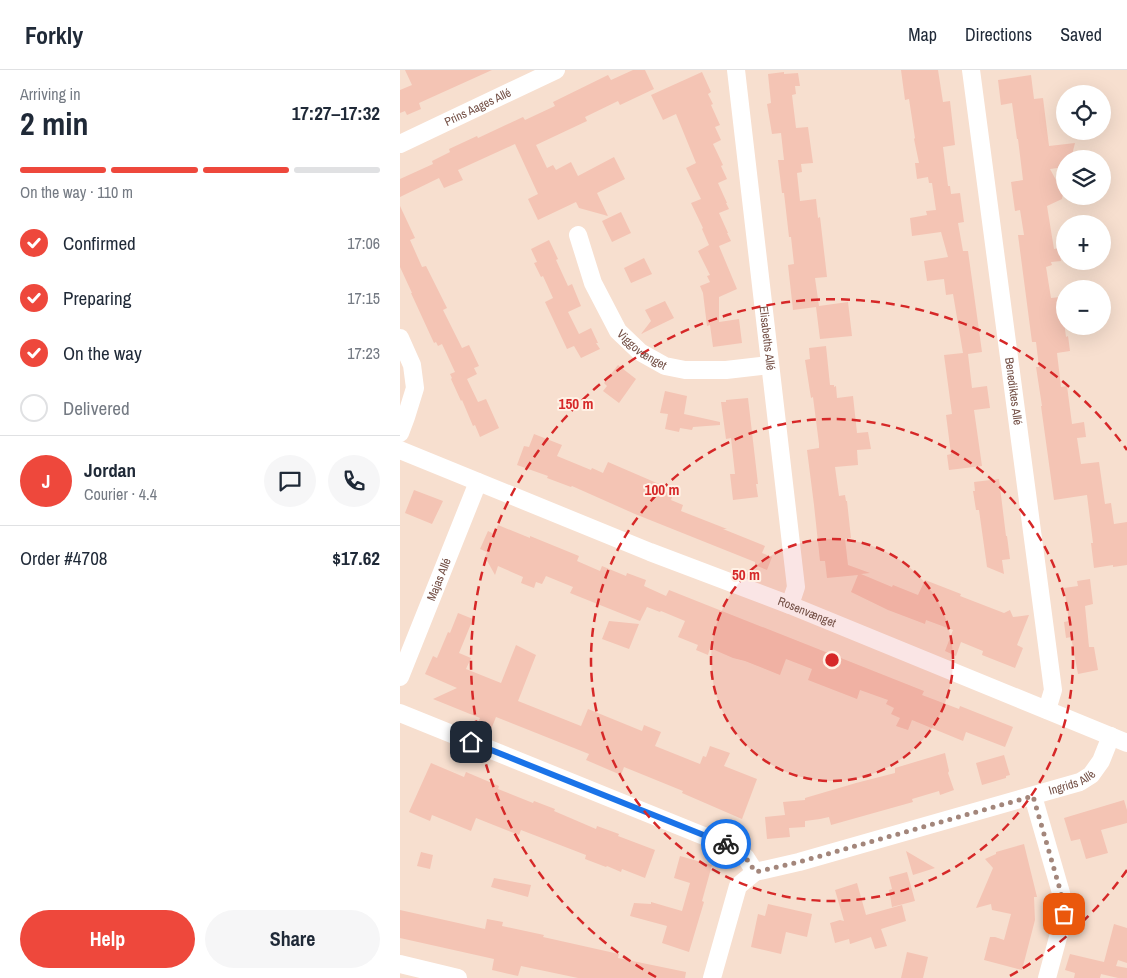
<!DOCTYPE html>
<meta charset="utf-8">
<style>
:root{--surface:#fff;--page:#f6f6f7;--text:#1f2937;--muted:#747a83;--line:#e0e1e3;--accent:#ee483c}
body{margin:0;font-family:"Archivo Narrow",sans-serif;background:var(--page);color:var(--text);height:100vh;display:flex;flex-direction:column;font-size:19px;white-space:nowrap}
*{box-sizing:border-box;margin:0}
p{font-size:16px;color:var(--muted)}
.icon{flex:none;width:28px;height:28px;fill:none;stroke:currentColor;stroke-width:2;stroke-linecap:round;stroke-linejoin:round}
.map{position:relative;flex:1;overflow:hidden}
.drawer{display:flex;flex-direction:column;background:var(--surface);width:400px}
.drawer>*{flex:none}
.controls{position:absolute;left:656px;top:15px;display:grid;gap:10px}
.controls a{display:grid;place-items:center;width:55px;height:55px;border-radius:50%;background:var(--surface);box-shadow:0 5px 20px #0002;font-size:25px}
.pin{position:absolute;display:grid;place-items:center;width:42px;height:42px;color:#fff;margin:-21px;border-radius:10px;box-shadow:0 2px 8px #0006}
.courier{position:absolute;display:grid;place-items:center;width:50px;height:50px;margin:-25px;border:4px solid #1a73e8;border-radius:50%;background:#fff;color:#222;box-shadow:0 1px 6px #0007}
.summary em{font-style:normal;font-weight:700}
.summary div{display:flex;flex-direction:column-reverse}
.summary{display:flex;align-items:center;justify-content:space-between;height:85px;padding:0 20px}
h1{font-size:32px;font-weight:700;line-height:38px}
.bar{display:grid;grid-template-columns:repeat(4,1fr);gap:8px 5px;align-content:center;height:60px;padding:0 20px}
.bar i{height:6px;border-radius:4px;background:var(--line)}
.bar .active{background:var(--accent)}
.bar p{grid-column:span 4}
.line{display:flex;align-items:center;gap:12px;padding:0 20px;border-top:1px solid var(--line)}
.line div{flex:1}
.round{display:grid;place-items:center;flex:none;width:52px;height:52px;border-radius:26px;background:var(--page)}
ol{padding:0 20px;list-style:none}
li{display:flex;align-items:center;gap:15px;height:55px}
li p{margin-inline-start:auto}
li .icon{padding:5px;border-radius:50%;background:var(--accent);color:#fff;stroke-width:4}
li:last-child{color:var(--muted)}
li i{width:28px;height:28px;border:2px solid var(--line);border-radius:50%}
.primary-button{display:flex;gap:10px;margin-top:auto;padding:10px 20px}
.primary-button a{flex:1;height:58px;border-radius:30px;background:var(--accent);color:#fff;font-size:20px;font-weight:700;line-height:58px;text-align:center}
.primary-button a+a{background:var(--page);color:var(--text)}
header{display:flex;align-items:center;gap:30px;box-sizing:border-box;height:70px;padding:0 25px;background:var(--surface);border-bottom:1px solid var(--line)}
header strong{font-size:24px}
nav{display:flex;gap:28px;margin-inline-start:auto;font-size:18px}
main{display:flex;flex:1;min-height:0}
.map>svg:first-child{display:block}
.residential{fill:#f7dfcf;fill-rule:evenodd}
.building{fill:#f4c4b4}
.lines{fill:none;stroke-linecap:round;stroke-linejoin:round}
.street{stroke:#fff;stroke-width:18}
.done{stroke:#a3867b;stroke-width:5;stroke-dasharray:0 9}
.route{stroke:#1a73e8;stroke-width:6}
.ring{fill:none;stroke:#d62828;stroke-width:2.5;stroke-dasharray:9 6}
.labels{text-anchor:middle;stroke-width:4;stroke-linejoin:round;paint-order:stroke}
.street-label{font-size:12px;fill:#734f45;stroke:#fff1e5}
.centre{fill:#d62828;stroke:#fff1e5;stroke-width:2.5}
.ring-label{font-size:15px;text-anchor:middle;font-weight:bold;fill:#d62828;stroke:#fff1e5;stroke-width:4;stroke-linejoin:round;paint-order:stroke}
</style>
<header>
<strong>Forkly</strong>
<nav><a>Map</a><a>Directions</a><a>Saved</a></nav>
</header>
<main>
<section class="drawer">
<div class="summary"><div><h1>2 min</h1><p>Arriving in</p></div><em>17:27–17:32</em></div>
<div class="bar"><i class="active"></i><i class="active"></i><i class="active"></i><i></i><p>On the way · 110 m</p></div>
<ol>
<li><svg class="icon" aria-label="check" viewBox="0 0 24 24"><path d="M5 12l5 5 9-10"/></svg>Confirmed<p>17:06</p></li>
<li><svg class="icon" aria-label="check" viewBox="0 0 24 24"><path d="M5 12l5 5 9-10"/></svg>Preparing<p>17:15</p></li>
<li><svg class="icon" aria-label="check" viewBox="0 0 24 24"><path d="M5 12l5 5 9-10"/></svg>On the way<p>17:23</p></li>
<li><i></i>Delivered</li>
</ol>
<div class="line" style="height:90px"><b class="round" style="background:var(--accent);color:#fff">J</b><div><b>Jordan</b><p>Courier · 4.4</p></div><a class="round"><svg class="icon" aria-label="chat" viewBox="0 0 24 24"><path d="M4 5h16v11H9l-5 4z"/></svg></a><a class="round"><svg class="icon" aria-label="phone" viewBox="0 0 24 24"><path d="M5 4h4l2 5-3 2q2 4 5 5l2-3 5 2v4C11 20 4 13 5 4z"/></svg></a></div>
<div class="line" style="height:65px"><div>Order #4708</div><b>$17.62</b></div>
<div class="primary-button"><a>Help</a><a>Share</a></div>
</section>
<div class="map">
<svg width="727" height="908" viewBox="0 0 727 908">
<rect width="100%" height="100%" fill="#fdecde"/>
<path class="residential" d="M0 0H727V908H0ZM665 24H702V61H665ZM665 89H702V126H665ZM665 154H702V191H665ZM665 219H702V256H665Z"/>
<path class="building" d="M5 0H92L19 33 21 39 7 45 5 41 0 43V20L12 15Z
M233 0H245L254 19 220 35 218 31 185 47 187 51 136 75 147 98 153 95 156 100 171 92 178 106 214 87 225 109 197 123 208 146 179 138 176 132 138 150 128 129 138 124 115 74 58 100 63 110 44 118 39 108 0 127V109L33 94 32 91 50 82 49 79 77 66 78 68 123 47 125 50 155 36 153 32 208 5 211 10Z
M501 0H538L543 32 550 31 555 75 543 77 548 116H550L551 124 560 123 564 152 558 153 563 181H568L582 282 568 284 572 318 587 316 590 338 574 340 582 396 549 400 547 385 551 384 546 345 552 344 544 285 563 283 553 224 546 225 544 209 527 211 524 191 548 187 541 162 512 166 510 148 527 145 526 141 536 140 532 113H529L528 107 517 109 515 93H519L514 69 515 68 509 29 505 30Z
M302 2 311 22 308 24 313 34 311 35 320 55 315 57 321 70 313 74 323 95 321 96 327 109 318 113 327 133H326L329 139 319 143 328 163H327L331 171 319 176 337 219 319 227V252L339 249 342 273 313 277 310 255 307 256 303 223 300 216 310 212 307 206 310 205 298 181 309 175 302 159 303 158 291 133 301 129 286 98 296 93 276 44 263 50 251 25Z
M384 2V4L398 3 400 16H395L396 24 392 25 396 58 408 57 413 93 401 94 402 102 397 103 400 131 416 129 418 148 420 147 427 207 415 208 419 236 448 232 452 266 420 269 416 237 393 240 388 195 394 194 391 167H389L384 123H382L378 90H384L381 63 372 64 367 34 371 33 368 4Z
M631 5 634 29 643 28 649 76 675 73 671 89H665V97L650 99 663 123 662 129 647 136 654 179 659 178 661 191 651 192 652 195 646 197 651 228 661 227 666 267 668 266 670 281 657 283 661 317 667 316 672 354 684 352 686 367 677 368 681 394 699 392 705 434 711 433 714 454 727 452V495L713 497V495L694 498 691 473H693L687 425 654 430 641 336H642L636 297H639L636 272H632L618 165H624L620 140 615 141 611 112 623 110 618 69H617L612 33 601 35 598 10Z
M0 136 15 168 10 170 22 197 26 196 47 238 43 240 62 278 69 275 79 296 74 298 77 304 67 309 78 332 86 329 99 358 80 367 75 355 73 356 62 330 61 331 51 309 52 308 50 304 55 302 42 274 38 276 36 272 34 273 11 223H12L0 197Z
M221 142 231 163 212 172 202 151Z
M149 170 158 189 156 190 168 216 172 214 181 236 168 242 179 264 191 258 198 273H196L200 279 181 288 174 276 167 279 145 232 153 228 143 206 141 207 134 193 137 192 131 179Z
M244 188 252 204 231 213 224 198Z
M265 231 274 248 241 264 251 251 245 240Z
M426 276 430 315H434V317L436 316 437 328 453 326 457 363 468 362 471 379 457 380 458 395 435 397 439 426 445 425 446 431H447L451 468 445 469 448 495 470 503 461 504 492 517 493 515 518 525 525 510 561 524 560 526 604 543 610 540 613 547 629 545 617 575 623 578 615 598 582 585 583 581 561 572 556 586 545 581 553 560 526 550 525 554 488 540 451 522 458 505 427 508 425 491H420L414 435 407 380 419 378V374L413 327 411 328 405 290 410 289 409 278Z
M218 295 236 309 219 333 203 321 207 316 204 313Z
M265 321 287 326 284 344 320 352V355L293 357 292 360 280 358 279 362 265 359 268 344 260 343Z
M348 328 358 414H356L358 427 333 430 330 404H335L331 368 326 369 321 332H326V330Z
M134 364 162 375 157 386 191 400 192 398 203 403 208 392 266 417 265 421 273 425 271 430 283 435 281 441 327 459H323L365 476 362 483 372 487 367 500 355 495V492L235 444 172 416 171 417 147 408 148 406 117 395 124 376 129 377Z
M599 409 606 466H607L610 489 602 490 604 504 587 497 579 440H576L573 421H575L574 412Z
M14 420 43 431 32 454 5 443Z
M98 455 130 468V466L179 486 177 491 200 501 202 496 226 506 227 503 246 510 244 516 266 526 269 520 524 621 522 625 559 639 560 636 613 657 605 677 566 662 563 671 512 650 508 660 496 656 500 648 491 644 494 638 486 634 488 630 460 620 457 629 408 610 412 599 386 589 380 605 345 591 333 588 310 578 308 585 296 580 298 575 278 567 285 551 261 541 260 542 247 537 240 551 170 523 173 517 146 506 142 514 136 512 134 518 121 513 123 507 98 496 95 505 85 487 87 482 80 479 88 461 94 464Z
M690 509 693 534 685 536 689 577H694L698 600 678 604 671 567 666 568 664 552 669 551 664 518 678 516 677 511Z
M58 543 73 549 59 583 71 588 66 599 101 613 116 575 136 585 118 631 181 656 188 639 242 661 244 655 261 662 255 676 300 694 303 686 306 687 310 676 330 683 324 696 357 709 342 749 282 723 283 721 224 697 221 705 186 690 189 684 96 647 90 662 76 656 80 648 33 629 57 618 25 604 33 586 37 588 48 562 50 563Z
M209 551 239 554 229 579 202 569Z
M545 683 549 701 548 703 554 720 540 725 539 721 512 729 513 732 431 755 429 747 420 749 405 751V757L389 758 390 767 367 769 365 747 385 745 383 732 405 730V728L456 713 495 703V698Z
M604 685 610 705 606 706V708L582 715 576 693Z
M31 693 64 707 66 702 99 716 98 719 133 733 134 731 155 739 154 741 196 759 197 756 219 764 218 766 255 780 245 808 222 799 221 802 207 796 206 797 185 789 186 785 121 760 119 765 76 748 71 761 32 745 30 751 9 742Z
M724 730 727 740V753L701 760 708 783 686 789 680 769 671 771 664 748Z
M624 774 637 827H634L635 850 622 900 584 890 590 867H595L604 870 611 844 592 840 591 834 576 838 593 798 585 789 596 784V782Z
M506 781 535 798 513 805Z
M21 782 33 785 30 799 17 796Z
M280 786 312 795 302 831 304 832 289 882 262 873 267 856 230 846 234 833 251 834V832L282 841 290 813 274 808Z
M507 802 515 831 492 837 489 820 492 819 489 807Z
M94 808 131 815 128 827 91 817Z
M457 813 466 845 502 835 506 851 481 859 487 876 475 879 471 867 450 874 449 869 435 873 430 853 440 850 444 851 435 820Z
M368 834 412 844 407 867 386 862 381 884 351 877 358 844 365 846Z
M0 840 85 859 87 849 103 852 102 856 144 865 143 867 219 884 218 888 286 902 285 908H178L121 896 118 906 92 900 94 889 0 868Z
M714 854 727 858V893L718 890 716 896 727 898V908H718L701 904 700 908H674L675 903 665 900 670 884 704 892Z
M507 882 528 887 523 908H501Z"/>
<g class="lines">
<g class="street">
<path id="s1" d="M336 0 396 517 390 535"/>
<path id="s2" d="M571 0 653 620 647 640"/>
<path id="s3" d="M0 74 156 0"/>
<path id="s4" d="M178 165 193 213 218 261 240 282 265 296 285 300H326L370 295"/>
<path d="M0 268 12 295 15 318 6 347 0 363"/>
<path id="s5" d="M0 380 250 482 390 535 727 673"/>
<path id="s6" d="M0 607 78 412"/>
<path id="s7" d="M0 643 336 779 346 788 355 802 399 792 680 712 691 705 701 691 711 666"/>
<path d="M633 726 661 823 664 845 647 908"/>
<path d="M0 894 58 908"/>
<path d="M312 908 338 816 355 802"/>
</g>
</g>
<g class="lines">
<path class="done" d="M326 774C342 781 347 788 355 802L399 792 633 726 661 823 664 844"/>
<path class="route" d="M71 672 326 774"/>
</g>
<circle cx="432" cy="590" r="121" fill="#d62828" fill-opacity=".12"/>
<g class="ring">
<circle cx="432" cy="590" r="121"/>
<circle cx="432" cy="590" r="241"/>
<path d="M727 800A362 362 0 0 1 608 907M256 907A362 362 0 1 1 727 380"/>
</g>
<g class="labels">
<g class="street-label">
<text dy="4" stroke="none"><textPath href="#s3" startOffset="86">Prins Aages Allé</textPath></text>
<text dy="4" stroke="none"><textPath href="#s1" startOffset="270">Elisabeths Allé</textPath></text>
<text dy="4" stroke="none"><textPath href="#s4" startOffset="135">Viggovænget</textPath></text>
<text dy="4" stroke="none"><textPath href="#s2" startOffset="324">Benediktes Allé</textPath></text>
<text dy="4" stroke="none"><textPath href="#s6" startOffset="105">Majas Allé</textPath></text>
<text dy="4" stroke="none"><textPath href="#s5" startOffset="438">Rosenvænget</textPath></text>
<text dy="4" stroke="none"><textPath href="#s7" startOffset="722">Ingrids Allé</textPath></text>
</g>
</g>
<circle cx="432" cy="590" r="8" class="centre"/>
<g class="ring-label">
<text x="176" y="339">150 m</text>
<text x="262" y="425">100 m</text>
<text x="346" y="510">50 m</text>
</g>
</svg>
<div class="controls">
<a><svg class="icon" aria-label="locate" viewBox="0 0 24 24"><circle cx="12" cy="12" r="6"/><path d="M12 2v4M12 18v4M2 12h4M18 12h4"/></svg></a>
<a><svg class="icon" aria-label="layers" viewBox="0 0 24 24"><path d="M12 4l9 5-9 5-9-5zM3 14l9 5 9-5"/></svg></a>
<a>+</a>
<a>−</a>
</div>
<div class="pin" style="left:664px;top:844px;background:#ea580c"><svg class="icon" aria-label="bag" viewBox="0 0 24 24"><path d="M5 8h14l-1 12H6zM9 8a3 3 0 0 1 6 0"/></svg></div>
<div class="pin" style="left:71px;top:672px;background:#1f2937"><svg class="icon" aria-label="home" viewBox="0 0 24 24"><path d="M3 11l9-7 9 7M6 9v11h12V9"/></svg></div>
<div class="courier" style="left:326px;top:774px"><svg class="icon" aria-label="bike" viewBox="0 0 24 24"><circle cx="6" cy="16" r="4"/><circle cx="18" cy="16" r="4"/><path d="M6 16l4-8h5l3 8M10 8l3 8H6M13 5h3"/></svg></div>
</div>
</main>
